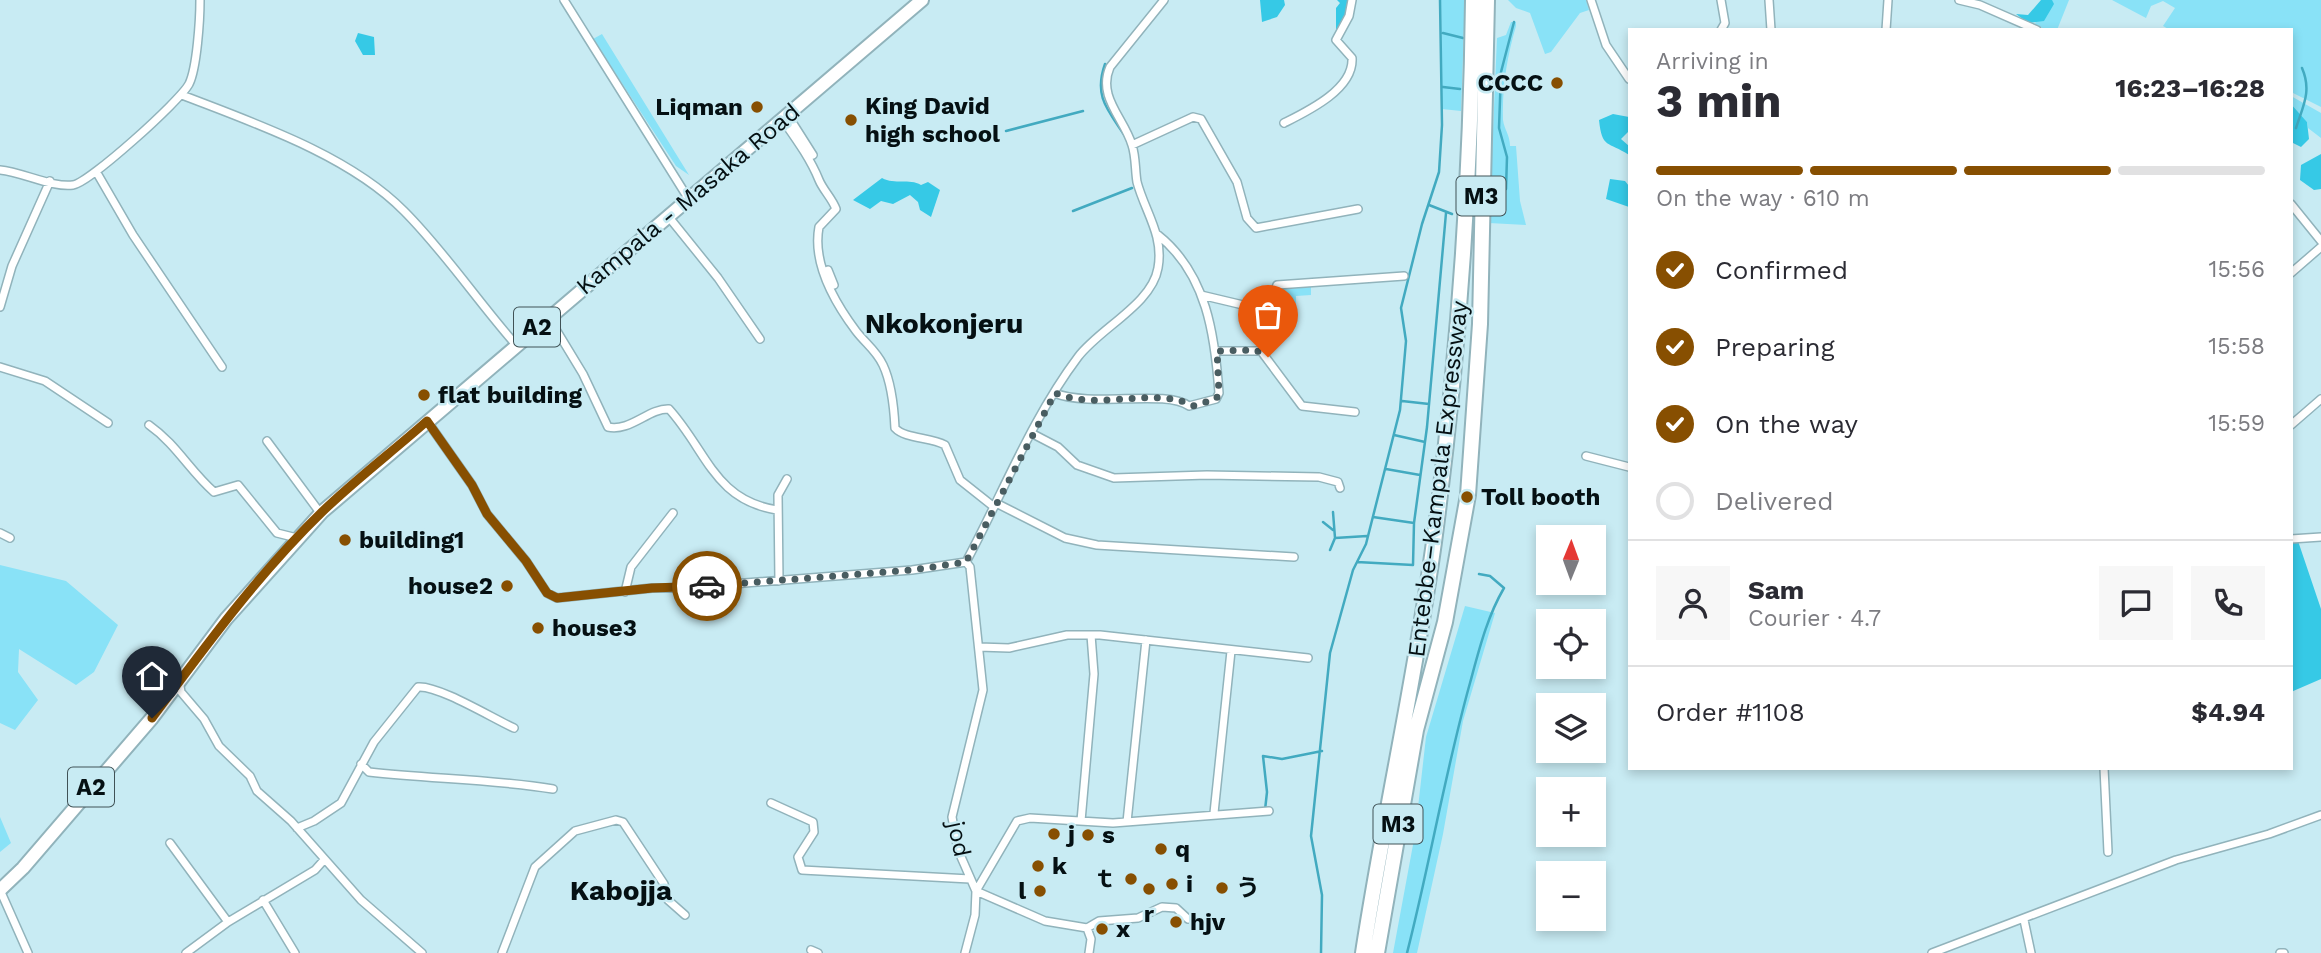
<!DOCTYPE html>
<meta charset="utf-8">
<style>
:root{--surface:#fff;--page:#f7f7f7;--text:#2b2b33;--muted:#7c7c81;--line:#e1e1e2;--accent:#874f01}
body{margin:0;font-family:"Work Sans","Noto Sans SC","Noto Sans JP",sans-serif;background:var(--page);color:var(--text);height:100vh;display:flex;flex-direction:column;font-size:26px;white-space:nowrap}
*{box-sizing:border-box;margin:0}
p{font-size:23px;color:var(--muted)}
.icon{flex:none;width:38px;height:38px;fill:none;stroke:currentColor;stroke-width:2;stroke-linecap:round;stroke-linejoin:round}
.map{position:relative;flex:1;overflow:hidden}
.details{position:absolute;left:1628px;top:28px;width:665px;height:742px;display:flex;flex-direction:column;background:var(--surface);border-radius:0px;box-shadow:0 4px 10px #0003}
.details>*{flex:none}
.needle{width:46px;rotate:1deg}
.fabs{position:absolute;left:1536px;top:525px;display:grid;gap:14px}
.fabs a{display:grid;place-items:center;width:70px;height:70px;border-radius:0px;background:var(--surface);box-shadow:0 4px 10px #0003;font-size:35px}
.pin{position:absolute;display:grid;place-items:center;width:60px;height:60px;color:#fff;margin:-72px -30px;border-radius:50% 50% 50% 0;rotate:-45deg;box-shadow:0 0 7px #0007}
.pin .icon{rotate:45deg}
.courier{position:absolute;display:grid;place-items:center;width:70px;height:70px;margin:-35px;border:5px solid #874f01;border-radius:50%;background:#fff;color:#222;box-shadow:0 2px 9px #0007}
.overview em{font-style:normal;font-weight:700}
.overview div{display:flex;flex-direction:column-reverse}
.overview{display:flex;align-items:center;justify-content:space-between;height:119px;padding:0 28px}
h1{font-size:46px;font-weight:700;line-height:52px}
.bar{display:grid;grid-template-columns:repeat(4,1fr);gap:10px 7px;align-content:center;height:84px;padding:0 28px}
.bar i{height:9px;border-radius:5px;background:var(--line)}
.bar .active{background:var(--accent)}
.bar p{grid-column:span 4}
.line{display:flex;align-items:center;gap:18px;padding:0 28px;border-top:2px solid var(--line)}
.line div{flex:1}
.round{display:grid;place-items:center;flex:none;width:74px;height:74px;border-radius:0px;background:var(--page)}
ol{padding:0 28px;list-style:none}
li{display:flex;align-items:center;gap:21px;height:77px}
li p{margin-inline-start:auto}
li .icon{padding:7px;border-radius:50%;background:var(--accent);color:#fff;stroke-width:4}
li:last-child{color:var(--muted)}
li i{width:38px;height:38px;border:4px solid var(--line);border-radius:50%}
.map>svg:first-child{display:block}
.green{fill:#89e2f7}
.forest{fill:#36c9e6}
.lines{fill:none;stroke-linecap:round;stroke-linejoin:round}
.stream{stroke:#42aac0;stroke-width:2.5}
.minor-casing{stroke:#91b3bb;stroke-width:10}
.trunk-casing{stroke:#91b3bb;stroke-width:16}
.motorway-casing{stroke:#91b3bb;stroke-width:18}
.minor{stroke:#fff;stroke-width:7}
.trunk{stroke:#fff;stroke-width:12}
.motorway{stroke:#fff;stroke-width:14}
.done{stroke:#495d61;stroke-width:7;stroke-dasharray:0 12.6}
.route{stroke:#874f01;stroke-width:9}
.poi-dot{fill:#874f01;stroke:#c8ebf3;stroke-width:2.5}
.labels{text-anchor:middle;stroke-width:5;stroke-linejoin:round;paint-order:stroke}
.shield{fill:#c8ebf3;stroke:#405256;stroke-width:2}
.shield-label{font-size:23px;font-weight:bold;fill:#051013}
.poi-label{font-size:24px;font-weight:bold;fill:#051013;stroke:#c8ebf3;text-anchor:start}
.street-label{font-size:24px;fill:#051013;stroke:#c8ebf3}
.quarter-label{font-size:28px;font-weight:bold;fill:#051013;stroke:#c8ebf3}
</style>
<div class="map">
<svg width="2321" height="953" viewBox="0 0 2321 953">
<rect width="100%" height="100%" fill="#c8ebf3"/>
<path class="green" d="M1441 0H1465L1461 111 1442 109Z
M1508 0H1586L1589 10 1580 13 1551 52 1545 54 1530 13 1516 8Z
M2044 0H2069L2057 30H2046L2035 24Z
M2112 0H2321V107L2291 92V30H2170L2163 26 2175 8 2163 1 2151 6 2146 18Z
M1511 22H1516V26C1507 57 1502 87 1503 120 1504 129 1510 135 1510 146H1516L1520 201 1526 225 1489 223 1497 38 1506 35Z
M602 34 689 175 676 166 593 39Z
M2291 96 2321 113V138L2308 128 2307 122 2291 104Z
M1311 287V295L1296 296V303L1275 304V289Z
M0 565 66 581 118 625 94 672 76 685 19 649 18 672 38 700 15 730 0 723Z
M1465 606 1495 613 1463 721 1443 834 1417 953H1393L1415 834 1426 737Z
M0 817 11 843 0 852Z"/>
<path class="forest" d="M1260 0H1284L1285 5 1277 17 1262 22Z
M1337 0H1347V15L1336 30V8L1340 3Z
M2041 0H2052L2054 4 2044 21 2028 23 2016 14 2028 15Z
M358 33 374 37 375 55H363L355 41Z
M2291 104 2307 122 2309 139 2301 147 2291 142Z
M1613 114 1629 117V131L1621 139 1629 146V155C1608 141 1602 149 1599 120Z
M2321 154V189L2314 190 2300 180 2301 165Z
M882 178C895 185 909 178 921 185L928 182 940 190 931 217 920 210 918 202 910 195 893 204 881 201 870 209 853 200Z
M1610 179 1625 181 1629 186V207L1606 199Z
M2297 538 2321 609V679L2291 692V540Z"/>
<g class="lines">
<path class="stream" d="M1443 33 1463 38
M1105 64C1093 98 1109 111 1127 139
M1443 87 1460 89
M2296 128C2303 106 2312 91 2302 68
M1006 131 1083 111
M1506 189 1507 157 1499 128 1501 72 1514 22
M1429 205 1452 214
M1073 211 1132 188
M1402 401 1429 404
M1394 435 1425 442
M1386 469 1420 475
M1333 512 1335 538 1367 536
M1373 517 1414 523
M1323 522 1333 530
M1330 550 1335 538
M1357 562 1413 565 1414 523 1427 427 1446 213
M1265 810 1267 792 1263 756 1282 759 1322 751
M1321 953 1322 895 1311 836 1330 653 1353 570 1366 544 1400 410 1406 341 1401 308 1422 224 1439 172 1442 125 1440 0
M1407 953C1430 863 1445 772 1470 683 1479 650 1487 617 1504 588L1490 576 1479 574"/>
<g class="minor-casing">
<path id="minor" d="M564 0 688 198
M1591 0 1606 45 1629 79
M1769 0 1771 30
M1959 0 1980 5 2037 30
M1721 30 1725 23 1721 0
M1886 30 1888 0
M182 95C254 123 349 155 404 211 445 252 478 302 517 346
M787 114 813 155
M782 119C796 139 810 158 819 180 823 190 832 198 836 209L819 227C812 264 835 303 856 331 865 343 876 350 883 365 892 384 894 407 895 428 905 439 931 437 945 445L960 480 994 507
M1284 123C1308 111 1354 89 1352 58L1336 40 1349 16 1352 0
M1132 145 1193 117 1201 119 1237 182 1247 218 1256 228 1358 209
M0 170C22 172 53 188 73 185 89 183 180 101 189 84 197 68 200 19 200 0
M97 173 133 235 222 367
M2291 204 2321 241
M668 216 718 278 760 339
M828 270 834 285
M2291 273 2321 247
M1201 295 1264 310 1270 305 1277 285 1404 276
M0 307 12 266 50 181
M549 318 583 374 608 427C630 432 649 408 669 409 707 451 714 500 777 510
M1217 351H1261L1302 406 1355 412
M0 367 45 381 108 423
M1054 393C1093 408 1165 389 1189 406L1216 399 1219 393C1215 336 1207 274 1158 235
M427 421 472 485 487 514 526 561 547 593 557 598 652 588H681L912 570 966 562
M149 425C176 444 190 471 214 492L238 485 277 533 297 538
M2291 425 2321 399
M1033 434 1058 447 1077 465 1114 478 1207 475 1319 477 1338 482 1340 488
M267 441 321 514
M1586 456 1629 467
M996 503 1065 538 1097 545 1294 557
M0 533 10 538
M2291 539 2321 537
M966 562C1002 495 1032 418 1078 357 1100 328 1152 304 1158 268 1164 235 1145 212 1137 182 1135 170 1136 157 1132 145 1124 118 1097 97 1110 67L1164 0
M966 562 970 567 983 690 952 817 958 850 976 891 1045 921 1087 928 1099 921 1138 918 1162 907 1176 908 1188 919
M779 581 778 495 787 479
M625 592 631 567 673 513
M979 647 1009 648 1067 635H1100L1308 658
M179 681 181 692 204 719 219 746 250 776 257 791 291 821 361 900 422 953
M361 764 369 772C431 779 492 779 553 789
M2104 768 2108 852
M771 803 813 822 814 832 798 857 802 870 970 879
M1214 813 1231 651
M1081 821 1094 674 1091 635
M1127 822 1146 640
M297 828 314 821 341 803 374 742 418 687C438 685 492 718 514 728
M170 843 228 922
M0 890 28 953
M263 900 295 953
M2024 920 2031 953
M1087 928 1091 939 1089 953
M811 950 818 953
M186 953 228 922 315 870 323 861
M502 953 535 867 575 831 616 820 623 822 664 884 668 900 685 915
M965 953 975 915 976 891 1017 821 1030 818 1113 823 1269 811
M1932 953 2176 860 2269 834 2321 815
M2280 953H2284"/>
</g>
<g class="trunk-casing">
<path id="trunk" d="M0 890 23 868 152 718 226 619 322 512 922 0"/>
</g>
<g class="motorway-casing">
<path id="motorway" d="M1363 953C1384 816 1415 680 1434 542 1458 362 1471 181 1473 0
M1377 953 1416 730 1445 622 1468 495 1480 324 1487 0"/>
</g>
<use href="#minor" class="minor"/>
<use href="#trunk" class="trunk"/>
<use href="#motorway" class="motorway"/>
</g>
<g class="lines">
<path class="done" d="M707 586 912 570 966 562 1055 393C1095 409 1137 392 1178 400 1183 401 1188 405 1193 406L1216 399 1219 394 1217 351 1256 350 1268 357"/>
<path class="route" d="M152 718C205 647 258 574 322 512 355 480 392 452 427 421L472 485 487 514 526 561 547 593 557 598 652 588 707 586"/>
</g>
<g class="poi-dot">
<circle cx="1557" cy="83" r="7"/>
<circle cx="757" cy="107" r="7"/>
<circle cx="851" cy="120" r="7"/>
<circle cx="424" cy="395" r="7"/>
<circle cx="1467" cy="497" r="7"/>
<circle cx="345" cy="540" r="7"/>
<circle cx="507" cy="586" r="7"/>
<circle cx="538" cy="628" r="7"/>
<circle cx="1054" cy="834" r="7"/>
<circle cx="1088" cy="835" r="7"/>
<circle cx="1161" cy="849" r="7"/>
<circle cx="1038" cy="866" r="7"/>
<circle cx="1131" cy="879" r="7"/>
<circle cx="1172" cy="884" r="7"/>
<circle cx="1222" cy="888" r="7"/>
<circle cx="1149" cy="889" r="7"/>
<circle cx="1040" cy="891" r="7"/>
<circle cx="1176" cy="922" r="7"/>
<circle cx="1102" cy="929" r="7"/>
</g>
<g class="labels">
<g class="shield">
<rect x="1456.5" y="176.5" width="49" height="39" rx="5"/>
<rect x="514" y="307.5" width="46" height="39" rx="5"/>
<rect x="68" y="767.5" width="46" height="39" rx="5"/>
<rect x="1373.5" y="804.5" width="49" height="39" rx="5"/>
</g>
<g class="shield-label">
<text x="1481" y="204">M3</text>
<text x="537" y="335">A2</text>
<text x="91" y="795">A2</text>
<text x="1398" y="832">M3</text>
</g>
<g class="poi-label">
<text x="1543" y="91" text-anchor="end">CCCC</text>
<text x="865" y="114">King David<tspan x="865" dy="28">high school</tspan></text>
<text x="743" y="115" text-anchor="end">Liqman</text>
<text x="438" y="403">flat building</text>
<text x="1481" y="505">Toll booth</text>
<text x="359" y="548">building1</text>
<text x="493" y="594" text-anchor="end">house2</text>
<text x="552" y="636">house3</text>
<text x="1068" y="842">j</text>
<text x="1102" y="843">s</text>
<text x="1175" y="857">q</text>
<text x="1052" y="874">k</text>
<text x="1117" y="887" text-anchor="end">ｔ</text>
<text x="1186" y="892">i</text>
<text x="1236" y="896">う</text>
<text x="1026" y="899" text-anchor="end">l</text>
<text x="1149" y="922" text-anchor="middle">r</text>
<text x="1190" y="930">hjv</text>
<text x="1116" y="937">x</text>
</g>
<g class="street-label">
<text transform="translate(688 199) rotate(-40)" y="8">Kampala - Masaka Road</text>
<text transform="translate(1438 479) rotate(-83)" y="8">Entebbe–Kampala Expressway</text>
<text transform="translate(959 839) rotate(78)" y="8">jod</text>
</g>
<g class="quarter-label">
<text x="944" y="333">Nkokonjeru</text>
<text x="621" y="900">Kabojja</text>
</g>
</g>
</svg>
<div class="fabs">
<a><svg class="needle" viewBox="-14 -14 28 28"><path d="M0-13l5 13h-10z" fill="#e53935"/><path d="M0 13l5-13h-10z" fill="#7c7c81"/></svg></a>
<a><svg class="icon" aria-label="locate" viewBox="0 0 24 24"><circle cx="12" cy="12" r="6"/><path d="M12 2v4M12 18v4M2 12h4M18 12h4"/></svg></a>
<a><svg class="icon" aria-label="layers" viewBox="0 0 24 24"><path d="M12 4l9 5-9 5-9-5zM3 14l9 5 9-5"/></svg></a>
<a>+</a>
<a>−</a>
</div>
<div class="pin" style="left:1268px;top:357px;background:#ea580c"><svg class="icon" aria-label="bag" viewBox="0 0 24 24"><path d="M5 8h14l-1 12H6zM9 8a3 3 0 0 1 6 0"/></svg></div>
<div class="pin" style="left:152px;top:718px;background:#1f2937"><svg class="icon" aria-label="home" viewBox="0 0 24 24"><path d="M3 11l9-7 9 7M6 9v11h12V9"/></svg></div>
<div class="courier" style="left:707px;top:586px"><svg class="icon" aria-label="car" viewBox="0 0 24 24"><path d="M5 17H2v-5l4-1 3-4h7l3 4 3 1v5h-3M9 17h6M6 11h13"/><circle cx="7" cy="17" r="2"/><circle cx="17" cy="17" r="2"/></svg></div>
<section class="details">
<div class="overview"><div><h1>3 min</h1><p>Arriving in</p></div><em>16:23–16:28</em></div>
<div class="bar"><i class="active"></i><i class="active"></i><i class="active"></i><i></i><p>On the way · 610 m</p></div>
<ol>
<li><svg class="icon" aria-label="check" viewBox="0 0 24 24"><path d="M5 12l5 5 9-10"/></svg>Confirmed<p>15:56</p></li>
<li><svg class="icon" aria-label="check" viewBox="0 0 24 24"><path d="M5 12l5 5 9-10"/></svg>Preparing<p>15:58</p></li>
<li><svg class="icon" aria-label="check" viewBox="0 0 24 24"><path d="M5 12l5 5 9-10"/></svg>On the way<p>15:59</p></li>
<li><i></i>Delivered</li>
</ol>
<div class="line" style="height:126px"><a class="round"><svg class="icon" aria-label="person" viewBox="0 0 24 24"><circle cx="12" cy="8" r="4"/><path d="M4 21q1-7 8-7t8 7"/></svg></a><div><b>Sam</b><p>Courier · 4.7</p></div><a class="round"><svg class="icon" aria-label="chat" viewBox="0 0 24 24"><path d="M4 5h16v11H9l-5 4z"/></svg></a><a class="round"><svg class="icon" aria-label="phone" viewBox="0 0 24 24"><path d="M5 4h4l2 5-3 2q2 4 5 5l2-3 5 2v4C11 20 4 13 5 4z"/></svg></a></div>
<div class="line" style="height:91px"><div>Order #1108</div><b>$4.94</b></div>
</section>
</div>
